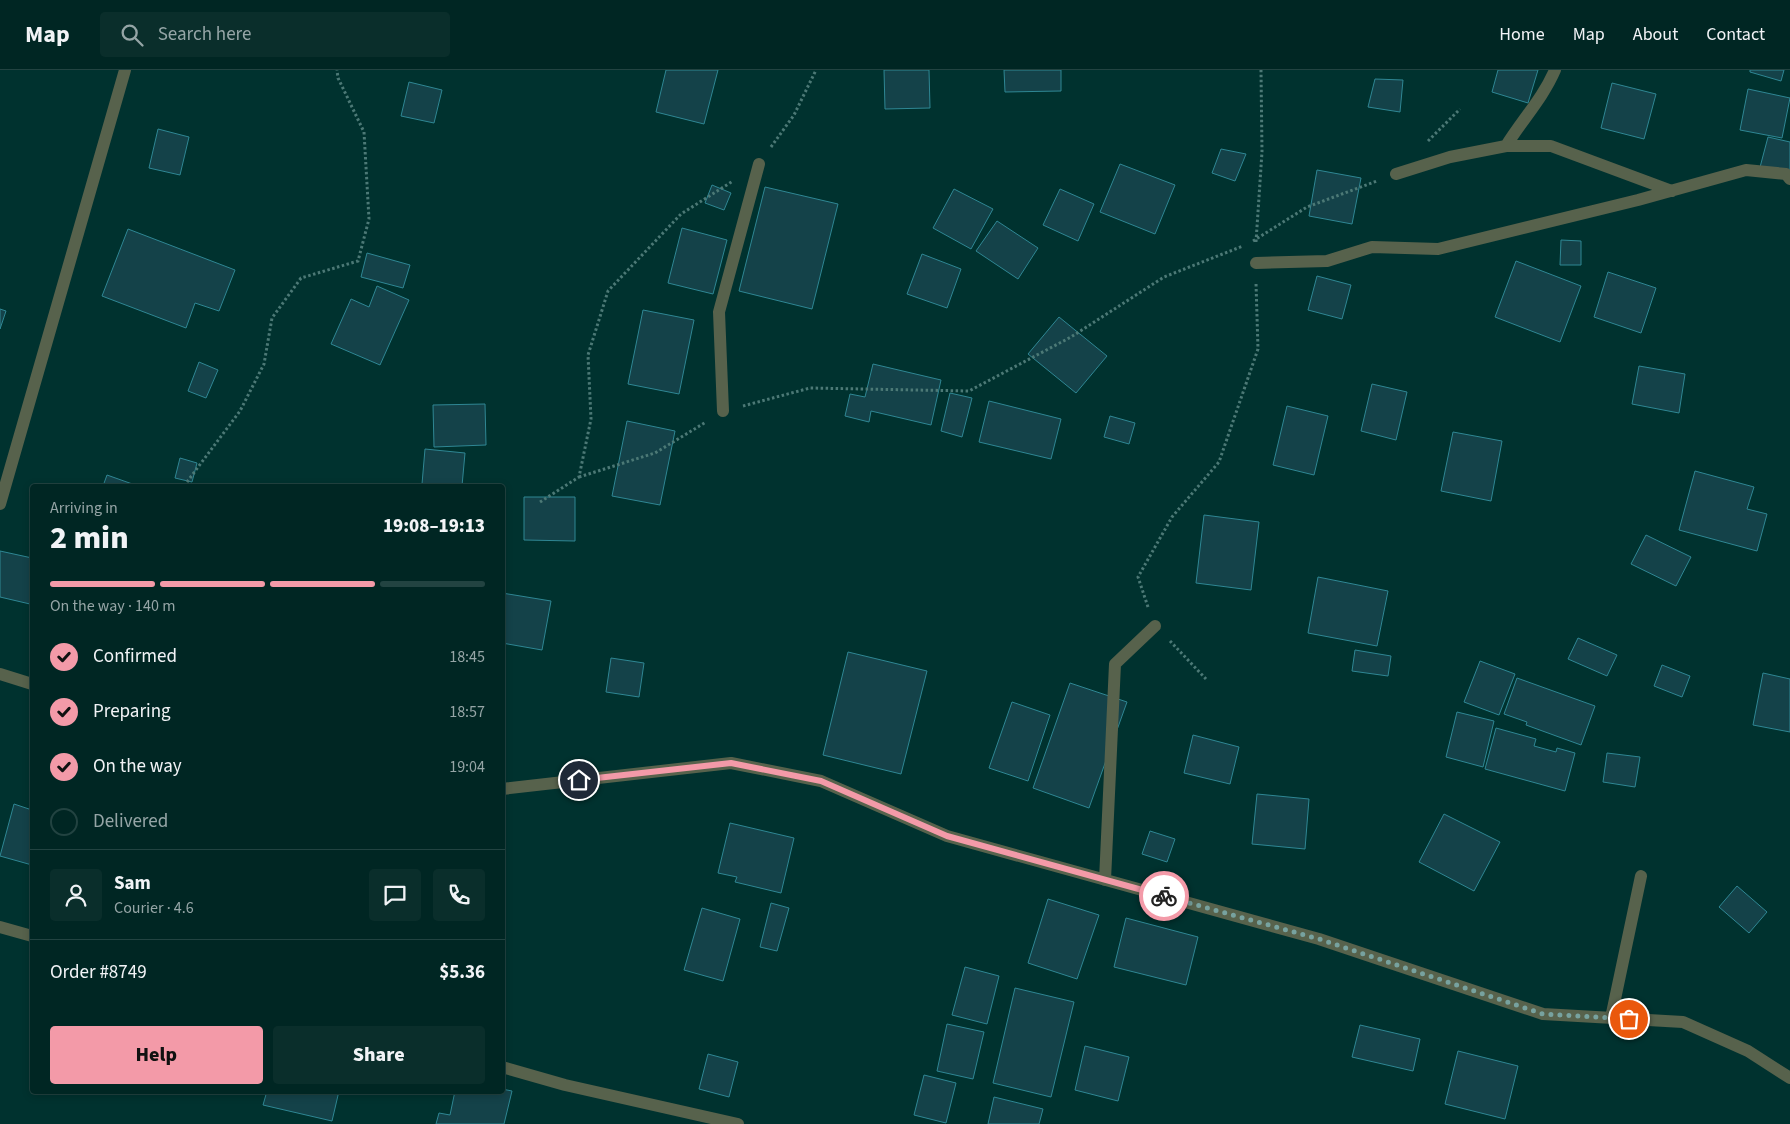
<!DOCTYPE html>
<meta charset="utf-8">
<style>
:root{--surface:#002623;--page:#0a2e2b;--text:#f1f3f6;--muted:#95a5a6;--line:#224341;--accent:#f39aa8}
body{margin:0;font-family:"Source Sans 3",sans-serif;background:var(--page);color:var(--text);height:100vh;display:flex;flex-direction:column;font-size:19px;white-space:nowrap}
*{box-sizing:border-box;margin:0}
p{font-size:16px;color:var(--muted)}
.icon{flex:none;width:28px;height:28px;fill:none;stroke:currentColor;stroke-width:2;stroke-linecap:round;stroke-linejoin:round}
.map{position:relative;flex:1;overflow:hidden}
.details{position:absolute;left:30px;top:414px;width:475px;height:610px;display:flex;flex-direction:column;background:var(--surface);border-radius:5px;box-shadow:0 2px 8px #0003,0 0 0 1px var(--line)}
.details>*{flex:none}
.pin{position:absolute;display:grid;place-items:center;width:42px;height:42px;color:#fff;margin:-21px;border:2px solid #fff;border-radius:50%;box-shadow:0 1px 5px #0007}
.courier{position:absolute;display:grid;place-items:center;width:50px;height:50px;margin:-25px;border:4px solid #f39aa8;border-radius:50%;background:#fff;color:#222;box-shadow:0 1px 6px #0007}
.head em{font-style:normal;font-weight:800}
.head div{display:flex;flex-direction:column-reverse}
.head{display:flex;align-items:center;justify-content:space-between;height:85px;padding:0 20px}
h1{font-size:32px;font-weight:800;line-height:38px}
.bar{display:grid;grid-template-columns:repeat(4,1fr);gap:8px 5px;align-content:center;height:60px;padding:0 20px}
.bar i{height:6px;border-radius:4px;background:var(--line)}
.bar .current{background:var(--accent)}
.bar p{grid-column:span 4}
.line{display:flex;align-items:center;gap:12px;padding:0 20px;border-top:1px solid var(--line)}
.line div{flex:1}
.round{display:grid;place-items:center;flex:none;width:52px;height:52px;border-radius:5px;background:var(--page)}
ol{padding:0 20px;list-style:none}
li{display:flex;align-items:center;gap:15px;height:55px}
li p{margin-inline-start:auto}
li .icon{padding:5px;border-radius:50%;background:var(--accent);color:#111;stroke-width:4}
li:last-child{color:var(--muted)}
li i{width:28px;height:28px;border:2px solid var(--line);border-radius:50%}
.button{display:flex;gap:10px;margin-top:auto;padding:10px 20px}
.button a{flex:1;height:58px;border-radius:5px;background:var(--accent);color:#111;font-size:20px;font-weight:800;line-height:58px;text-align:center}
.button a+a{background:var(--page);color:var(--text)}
header{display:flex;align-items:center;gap:30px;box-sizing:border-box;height:70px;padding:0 25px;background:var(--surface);border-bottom:1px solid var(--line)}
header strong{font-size:24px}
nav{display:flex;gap:28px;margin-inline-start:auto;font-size:18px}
.search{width:350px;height:45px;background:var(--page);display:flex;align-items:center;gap:12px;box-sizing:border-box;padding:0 18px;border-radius:5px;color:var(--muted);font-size:19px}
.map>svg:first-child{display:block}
.building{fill:#144249;stroke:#2f8794}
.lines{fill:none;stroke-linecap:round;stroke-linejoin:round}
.path{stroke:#4c7976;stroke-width:3;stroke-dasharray:2.5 2.5;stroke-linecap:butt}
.street{stroke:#57624c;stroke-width:12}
.done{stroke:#77a29f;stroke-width:5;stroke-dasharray:0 9}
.route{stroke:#f39aa8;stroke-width:6}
</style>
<header>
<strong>Map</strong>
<div class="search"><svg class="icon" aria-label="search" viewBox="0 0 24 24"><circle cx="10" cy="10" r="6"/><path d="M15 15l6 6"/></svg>Search here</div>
<nav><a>Home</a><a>Map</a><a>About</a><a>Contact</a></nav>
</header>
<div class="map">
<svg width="1790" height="1054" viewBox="0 0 1790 1054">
<rect width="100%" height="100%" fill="#00322f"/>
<path class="building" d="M666 0H718L704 54 656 42Z
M884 0H929L930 38 885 39Z
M1004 0H1061V21L1005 22Z
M1498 0H1538L1528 33 1492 22Z
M1750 0H1784L1781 11 1750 2Z
M1375 9 1403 10 1400 42 1368 37Z
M409 12 442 20 434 53 401 46Z
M1612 13 1656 24 1644 69 1601 58Z
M1748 19 1790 28 1782 68 1740 60Z
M158 59 189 67 180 105 149 98Z
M1768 67 1790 72V104L1759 101Z
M1221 79 1246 84 1235 111 1212 103Z
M1120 94 1175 115 1155 164 1100 142Z
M1317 100 1361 108 1352 154 1309 146Z
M712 115 731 123 724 140 705 133Z
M765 117 838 134 812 239 739 221Z
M954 119 993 139 971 179 933 158Z
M1060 119 1094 134 1078 171 1043 155Z
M997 151 1038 178 1018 209 976 181Z
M682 158 727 170 713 224 668 213Z
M128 159 235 200 219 241 195 233 186 258 102 226Z
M1561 170 1581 171V195H1560Z
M367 183 410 195 403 218 361 207Z
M922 184 961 199 947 238 907 224Z
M1516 191 1581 216 1560 272 1495 247Z
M1608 202 1656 218 1641 263 1594 247Z
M1317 206 1351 215 1342 249 1308 240Z
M377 216 409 230 380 295 331 274 351 229 369 237Z
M0 239 6 241 0 259Z
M643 240 694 250 679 324 628 314Z
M1059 247 1107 286 1076 323 1028 284Z
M199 292 218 300 206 328 188 321Z
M873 294 941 310 931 355 871 341 869 352 845 346 850 324 865 327Z
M1639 296 1685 304 1679 343 1632 334Z
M1372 314 1407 322 1396 370 1361 361Z
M950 323 972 328 962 367 941 361Z
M989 331 1061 349 1051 389 979 372Z
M485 334 486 375 434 377 433 335Z
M1287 336 1328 346 1314 405 1273 395Z
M1110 346 1135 353 1129 374 1104 367Z
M627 351 675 361 660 435 612 426Z
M1453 362 1502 371 1491 431 1441 421Z
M425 379 465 383 462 416 422 414Z
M180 388 197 393 192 412 175 408Z
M1695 401 1754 417 1747 439 1767 444 1757 481 1679 460Z
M107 405 138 416H103Z
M524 427H575V471L524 470Z
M1204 445 1259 452 1251 520 1196 513Z
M1646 465 1691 487 1676 516 1631 494Z
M0 481 32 488V524L30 534 0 527Z
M1318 507 1388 521 1377 576 1308 563Z
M502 523 551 531 542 580 502 573Z
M1578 568 1617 585 1607 606 1568 589Z
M1355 580 1391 586 1388 606 1352 601Z
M848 582 927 601 901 704 823 685Z
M611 588 644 593 639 627 606 622Z
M1480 591 1515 604 1499 645 1464 632Z
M1662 595 1690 606 1682 627 1654 616Z
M1763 603 1790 609V662L1753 655Z
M1517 608 1595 636 1581 675 1526 655 1527 652 1504 644Z
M1070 613 1127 632 1089 738 1033 718Z
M1012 632 1050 645 1028 711 989 698Z
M1457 642 1494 651 1483 697 1446 687Z
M1496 658 1536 669 1534 676 1556 682 1557 678 1575 683 1565 721 1485 699Z
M1193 665 1239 677 1230 714 1184 703Z
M1607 683 1640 687 1635 717 1603 712Z
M1257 724 1309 729 1305 779 1252 774Z
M14 734 32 740V795L0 786Z
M1444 744 1500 772 1474 821 1419 792Z
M730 753 794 768 781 823 735 812 737 807 718 803Z
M1150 761 1175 769 1167 792 1142 784Z
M1737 816 1767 842 1749 863 1719 837Z
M1048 829 1099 845 1077 909 1028 893Z
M771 833 789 838 777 881 760 877Z
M702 838 740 849 723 911 684 900Z
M1126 848 1198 867 1186 915 1114 897Z
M965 897 999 906 987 954 952 945Z
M1015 918 1074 932 1051 1027 993 1013Z
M947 954 984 962 973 1009 937 1001Z
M1360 955 1420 969 1413 1001 1352 987Z
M1085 976 1129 987 1118 1031 1075 1020Z
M1458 981 1518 996 1505 1049 1445 1034Z
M708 984 738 992 729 1027 699 1019Z
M924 1005 956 1013 946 1053 914 1045Z
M502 1019 512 1021 504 1054H436L439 1043 450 1045 455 1021H502Z
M267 1021H339L332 1051 263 1035Z
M994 1027 1043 1039 1039 1054H988Z"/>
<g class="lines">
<path class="path" d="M1428 71 1460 39
M771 77 794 45 816 0
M1253 171 1307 137 1377 111
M1256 172 1262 82 1261 0
M743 336 810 318 969 321 1071 267 1164 207 1243 176
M579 407 655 383 706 352
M184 416 240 341 264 294 272 248 301 208 358 191 369 149 364 62 338 8 337 0
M540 432 579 407 591 349 588 285 608 221 681 144 733 111
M1148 537 1138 507 1172 447 1219 392 1258 279 1256 213
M1170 571 1206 609"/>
<path class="street" d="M1506 76C1522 50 1543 28 1555 0
M1396 104 1450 87 1506 76H1551L1672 121
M1256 193 1327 191 1372 177 1438 179 1638 130 1746 100 1786 104 1790 109
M723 341 719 242 759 94
M0 434 125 0
M0 604 32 614
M502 719 731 693 821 711 947 766 1319 869 1543 944 1683 952 1748 981 1790 1008
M1105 810 1115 594 1155 556
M0 857 32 866
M1611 948 1641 806
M502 997 565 1015 738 1054"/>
</g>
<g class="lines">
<path class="done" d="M1164 826 1319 869 1543 944 1629 949"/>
<path class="route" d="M579 710 731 693 821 711 947 766 1164 826"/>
</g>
</svg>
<div class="pin" style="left:1629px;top:949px;background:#ea580c"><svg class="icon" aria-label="bag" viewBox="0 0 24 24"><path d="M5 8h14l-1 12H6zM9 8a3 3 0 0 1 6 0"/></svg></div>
<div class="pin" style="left:579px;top:710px;background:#1f2937"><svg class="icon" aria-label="home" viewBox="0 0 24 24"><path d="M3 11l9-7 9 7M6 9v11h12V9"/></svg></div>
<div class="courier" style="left:1164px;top:826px"><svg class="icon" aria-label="bike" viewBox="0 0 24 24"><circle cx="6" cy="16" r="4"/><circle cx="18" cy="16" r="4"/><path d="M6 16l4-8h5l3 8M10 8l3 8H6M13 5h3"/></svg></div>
<section class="details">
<div class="head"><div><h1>2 min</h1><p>Arriving in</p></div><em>19:08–19:13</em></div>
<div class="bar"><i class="current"></i><i class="current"></i><i class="current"></i><i></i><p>On the way · 140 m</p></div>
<ol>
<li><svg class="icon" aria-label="check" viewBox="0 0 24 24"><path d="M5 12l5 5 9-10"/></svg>Confirmed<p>18:45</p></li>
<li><svg class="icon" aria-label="check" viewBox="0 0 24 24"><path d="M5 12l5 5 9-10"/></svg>Preparing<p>18:57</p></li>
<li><svg class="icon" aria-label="check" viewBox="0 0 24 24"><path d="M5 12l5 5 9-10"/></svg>On the way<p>19:04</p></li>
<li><i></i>Delivered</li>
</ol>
<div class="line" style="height:90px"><a class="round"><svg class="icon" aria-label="person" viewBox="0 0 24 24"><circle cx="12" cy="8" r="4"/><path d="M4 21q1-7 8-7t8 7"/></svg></a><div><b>Sam</b><p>Courier · 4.6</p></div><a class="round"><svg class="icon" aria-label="chat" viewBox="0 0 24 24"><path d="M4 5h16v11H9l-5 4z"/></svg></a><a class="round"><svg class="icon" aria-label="phone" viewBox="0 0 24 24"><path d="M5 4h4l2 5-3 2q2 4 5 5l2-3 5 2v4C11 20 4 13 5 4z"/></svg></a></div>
<div class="line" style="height:65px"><div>Order #8749</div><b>$5.36</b></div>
<div class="button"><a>Help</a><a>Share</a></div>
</section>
</div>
